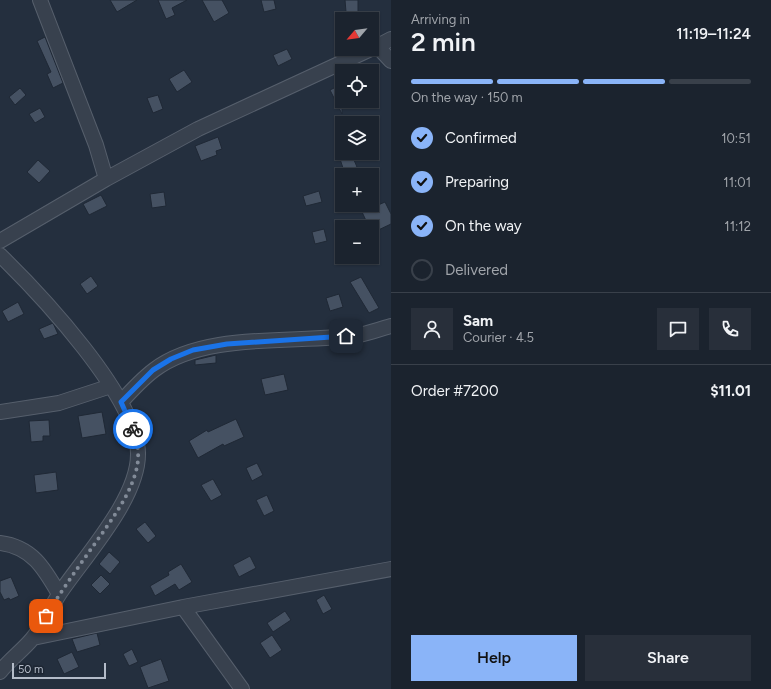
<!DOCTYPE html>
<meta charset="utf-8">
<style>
:root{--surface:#1b232e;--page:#282f3a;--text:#f1f3f6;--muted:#a0a4aa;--line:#39404a;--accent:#8ab4f8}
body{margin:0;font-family:Figtree,sans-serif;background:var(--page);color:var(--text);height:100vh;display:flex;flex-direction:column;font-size:15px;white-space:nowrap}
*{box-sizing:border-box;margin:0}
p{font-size:13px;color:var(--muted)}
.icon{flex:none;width:22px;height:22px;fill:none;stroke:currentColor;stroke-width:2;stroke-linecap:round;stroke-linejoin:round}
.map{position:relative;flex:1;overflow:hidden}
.sheet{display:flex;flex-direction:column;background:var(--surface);width:380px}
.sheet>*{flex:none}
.needle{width:26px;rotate:241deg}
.buttons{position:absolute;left:335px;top:12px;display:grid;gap:8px}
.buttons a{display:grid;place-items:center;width:44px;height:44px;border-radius:0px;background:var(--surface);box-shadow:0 1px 3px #0004,0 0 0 1px var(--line);font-size:20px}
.scale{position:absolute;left:12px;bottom:10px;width:94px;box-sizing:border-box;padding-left:4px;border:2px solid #b4bcc9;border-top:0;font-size:11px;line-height:14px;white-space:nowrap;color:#b4bcc9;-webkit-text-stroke:3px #1d2633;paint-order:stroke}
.pin{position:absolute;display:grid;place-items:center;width:34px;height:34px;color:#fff;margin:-17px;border-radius:8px;box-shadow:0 2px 6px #0006}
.courier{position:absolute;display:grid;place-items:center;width:40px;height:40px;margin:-20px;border:3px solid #1a73e8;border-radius:50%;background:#fff;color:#222;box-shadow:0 1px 5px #0007}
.head em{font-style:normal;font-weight:600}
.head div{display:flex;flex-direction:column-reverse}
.head{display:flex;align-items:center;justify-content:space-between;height:68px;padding:0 20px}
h1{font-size:26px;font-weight:600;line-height:30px}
.bar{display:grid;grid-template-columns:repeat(4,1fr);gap:6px 4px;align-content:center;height:48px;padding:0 20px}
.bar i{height:5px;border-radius:3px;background:var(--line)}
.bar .on{background:var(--accent)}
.bar p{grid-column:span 4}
.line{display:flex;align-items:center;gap:10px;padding:0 20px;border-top:1px solid var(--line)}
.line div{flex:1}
.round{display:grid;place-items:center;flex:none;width:42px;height:42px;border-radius:0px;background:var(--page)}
ol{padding:0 20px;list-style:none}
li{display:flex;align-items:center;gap:12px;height:44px}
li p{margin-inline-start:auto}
li .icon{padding:4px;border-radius:50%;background:var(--accent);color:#111;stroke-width:4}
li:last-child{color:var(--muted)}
li i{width:22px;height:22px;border:2px solid var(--line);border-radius:50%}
.action{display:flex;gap:8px;margin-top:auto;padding:8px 20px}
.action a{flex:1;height:46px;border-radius:0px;background:var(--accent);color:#111;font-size:16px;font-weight:600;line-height:46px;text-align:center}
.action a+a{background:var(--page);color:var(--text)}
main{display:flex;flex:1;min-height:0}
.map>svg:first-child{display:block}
.building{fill:#455162;stroke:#1f2835}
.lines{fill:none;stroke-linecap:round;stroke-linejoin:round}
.minor-casing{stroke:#565f6c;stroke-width:16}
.minor{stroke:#38414e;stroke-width:14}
.done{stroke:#828b98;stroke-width:4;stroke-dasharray:0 7.2}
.route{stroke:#1a73e8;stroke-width:5}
</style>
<main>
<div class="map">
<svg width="391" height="689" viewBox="0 0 391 689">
<rect width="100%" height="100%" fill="#242f3e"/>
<path class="building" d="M110 0H137L117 12Z
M158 0H187L172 8 175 15 166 19Z
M202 0H222L229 13 214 22Z
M261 0H274L276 9 264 12Z
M345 0H358V12H346Z
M45 37 63 83 53 88 47 74 51 72 37 41Z
M287 49 292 59 278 66 273 55Z
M184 70 192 82 177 92 169 79Z
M342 84V114L330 90Z
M20 88 26 95 15 105 9 97Z
M158 95 163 109 153 113 147 98Z
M40 108 45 117 35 123 29 114Z
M218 137 222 149 216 151 217 155 201 161 195 146Z
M338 153H351L357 167 344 171Z
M38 160 50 171 39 183 27 172Z
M319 191 322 202 306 206 303 196Z
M164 192 166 206 152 208 150 194Z
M101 195 107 206 89 215 83 204Z
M385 202 391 214V224L372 233V227H369L362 212Z
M324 229 327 241 315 244 312 232Z
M91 276 98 286 87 294 80 284Z
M361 277 379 308 369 313 350 282Z
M339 294 343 307 330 311 326 298Z
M18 302 24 314 8 322 2 311Z
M53 323 58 334 44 339 39 329Z
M216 355V363L195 365V360Z
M284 374 288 390 265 395 261 379Z
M102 412 106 434 82 438 78 416Z
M236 419 244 437 224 446 223 444 198 458 189 441 207 430 208 432Z
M49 420 50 436H43V441L31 442 29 421Z
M257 463 263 475 252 481 246 468Z
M56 472 58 490 36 493 34 475Z
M213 479 222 495 211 501 201 485Z
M267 495 274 511 264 516 256 500Z
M145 522 156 536 148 543 136 529Z
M109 552 120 562 110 574 99 564Z
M250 556 256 568 239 577 233 565Z
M181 564 192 582 179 590 175 584 155 596 150 586 169 575 168 572Z
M101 575 110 584 100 594 91 585Z
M11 577 19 596 10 600 9 598 4 600 0 592V581Z
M324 595 332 609 323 614 316 600Z
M285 611 291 620 273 632 267 623Z
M97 633 100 645 77 652 72 639Z
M272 635 282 650 270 658 260 643Z
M132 649 138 662 129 666 123 654Z
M72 652 79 667 64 674 57 659Z
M161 659 169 681 148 688 140 667Z"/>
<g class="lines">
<g class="minor-casing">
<path id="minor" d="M40 0 96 145 106 179
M377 46 391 61
M372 49 391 39
M0 241 106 179 198 129 371 49
M0 255C40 294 137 397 138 453 139 498 85 556 60 593 50 608 43 626 32 639 22 651 9 660 0 672
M121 402C131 391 142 379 154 370 205 331 296 344 359 335 369 333 380 329 391 326
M0 412 59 403 111 386
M0 543C32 547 44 568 59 594
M183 607 242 689
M33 638 183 607 391 569"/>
</g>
<use href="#minor" class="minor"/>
</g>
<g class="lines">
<path class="done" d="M46 616C63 588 82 562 101 535 115 515 130 494 136 471 140 457 138 442 133 429"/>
<path class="route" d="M133 429 121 402 153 370 171 359 193 350 227 344 346 336"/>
</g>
</svg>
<div class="buttons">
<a><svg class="needle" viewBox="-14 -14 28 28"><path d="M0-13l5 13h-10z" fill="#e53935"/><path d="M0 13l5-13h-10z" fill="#a0a4aa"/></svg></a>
<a><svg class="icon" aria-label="locate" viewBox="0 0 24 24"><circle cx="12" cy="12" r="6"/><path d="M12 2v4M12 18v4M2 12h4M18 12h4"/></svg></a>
<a><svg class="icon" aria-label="layers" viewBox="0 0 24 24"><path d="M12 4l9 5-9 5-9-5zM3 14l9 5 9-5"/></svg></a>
<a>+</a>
<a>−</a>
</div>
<div class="scale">50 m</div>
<div class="pin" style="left:46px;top:616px;background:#ea580c"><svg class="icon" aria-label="bag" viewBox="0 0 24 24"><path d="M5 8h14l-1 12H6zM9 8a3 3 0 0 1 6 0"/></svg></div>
<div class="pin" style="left:346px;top:336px;background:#1f2937"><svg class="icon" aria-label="home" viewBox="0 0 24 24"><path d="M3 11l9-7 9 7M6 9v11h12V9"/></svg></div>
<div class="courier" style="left:133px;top:429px"><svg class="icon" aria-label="bike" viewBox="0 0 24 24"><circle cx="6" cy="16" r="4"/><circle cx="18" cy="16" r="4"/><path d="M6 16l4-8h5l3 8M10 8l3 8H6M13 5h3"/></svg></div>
</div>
<section class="sheet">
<div class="head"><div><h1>2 min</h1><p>Arriving in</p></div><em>11:19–11:24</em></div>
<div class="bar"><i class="on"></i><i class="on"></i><i class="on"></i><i></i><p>On the way · 150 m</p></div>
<ol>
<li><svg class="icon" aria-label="check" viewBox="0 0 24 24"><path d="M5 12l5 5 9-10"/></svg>Confirmed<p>10:51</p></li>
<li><svg class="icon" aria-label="check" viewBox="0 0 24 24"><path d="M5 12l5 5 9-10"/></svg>Preparing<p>11:01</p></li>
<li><svg class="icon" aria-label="check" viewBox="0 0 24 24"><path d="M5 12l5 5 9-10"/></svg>On the way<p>11:12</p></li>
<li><i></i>Delivered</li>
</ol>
<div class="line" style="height:72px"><a class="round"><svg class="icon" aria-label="person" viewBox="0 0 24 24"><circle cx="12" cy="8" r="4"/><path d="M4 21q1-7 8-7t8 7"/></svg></a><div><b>Sam</b><p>Courier · 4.5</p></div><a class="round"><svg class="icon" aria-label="chat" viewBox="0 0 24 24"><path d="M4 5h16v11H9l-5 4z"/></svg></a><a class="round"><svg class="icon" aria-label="phone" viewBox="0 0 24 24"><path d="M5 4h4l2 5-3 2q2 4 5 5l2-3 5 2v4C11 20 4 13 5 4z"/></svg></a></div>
<div class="line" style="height:52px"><div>Order #7200</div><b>$11.01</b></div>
<div class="action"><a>Help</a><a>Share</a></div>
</section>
</main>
